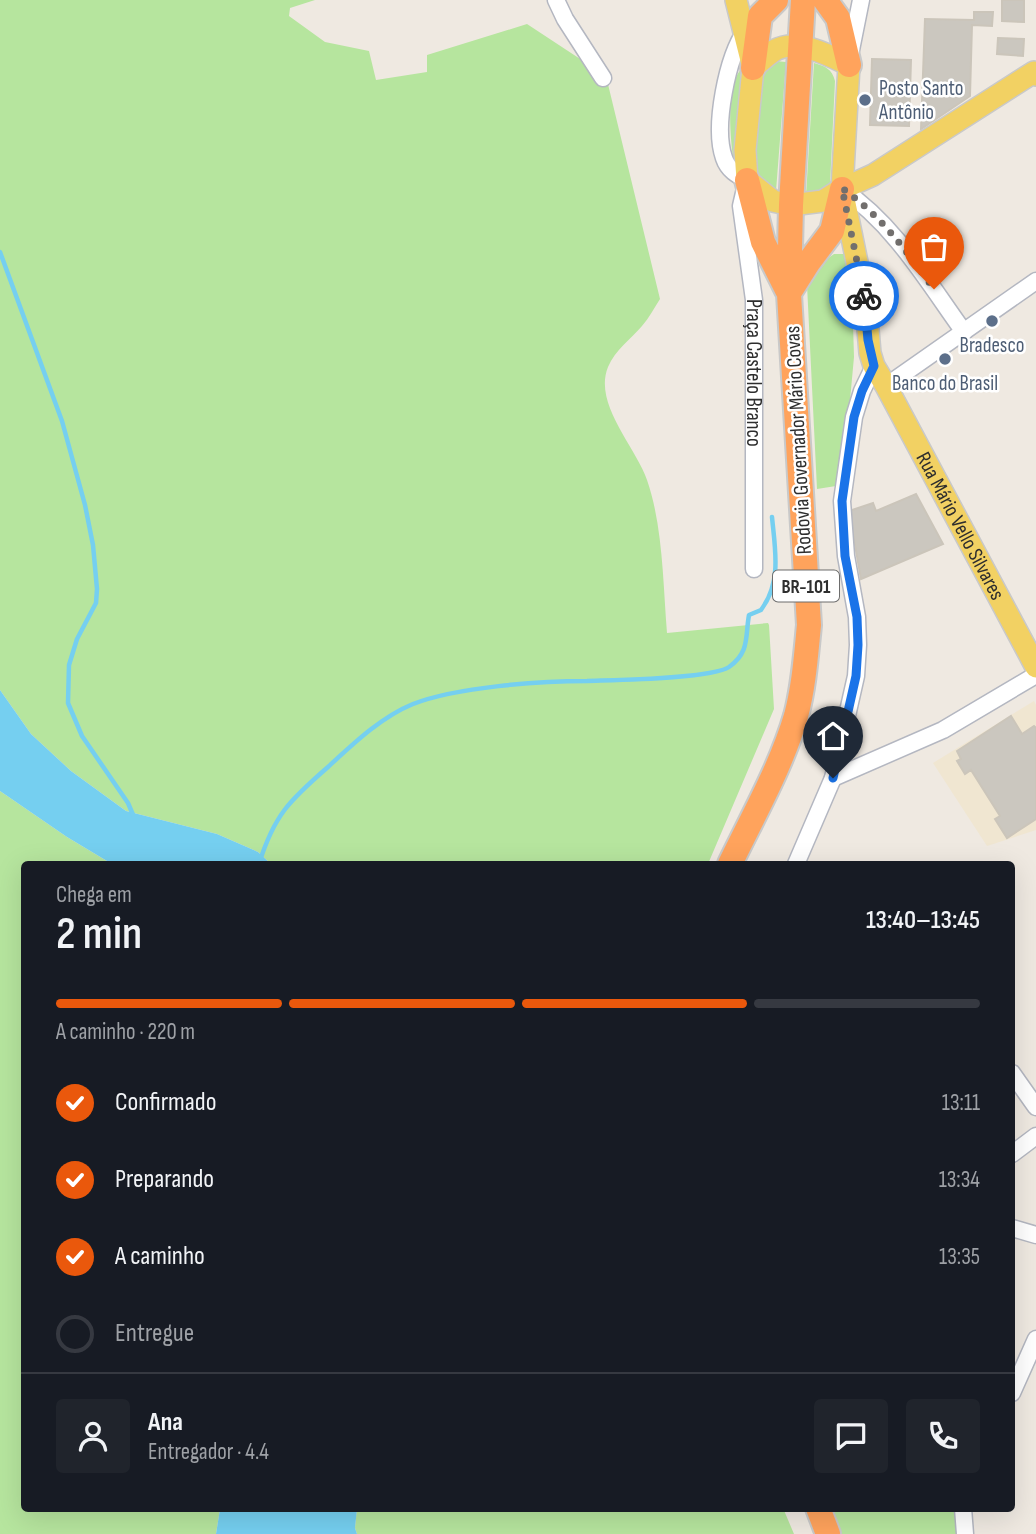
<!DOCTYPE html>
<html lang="pt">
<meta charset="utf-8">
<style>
:root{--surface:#171b24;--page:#20242c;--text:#f1f3f6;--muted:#9ea1a6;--line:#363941;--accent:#ea580c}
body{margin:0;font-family:"Sofia Sans Condensed",sans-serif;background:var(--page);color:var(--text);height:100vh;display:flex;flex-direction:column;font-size:26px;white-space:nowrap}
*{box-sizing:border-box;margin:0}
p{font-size:23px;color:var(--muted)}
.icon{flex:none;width:38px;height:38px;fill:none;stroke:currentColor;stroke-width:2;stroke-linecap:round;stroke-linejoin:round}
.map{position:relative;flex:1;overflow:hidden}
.side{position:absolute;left:21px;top:861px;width:994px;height:651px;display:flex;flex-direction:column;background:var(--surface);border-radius:7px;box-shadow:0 7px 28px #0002}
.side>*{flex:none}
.pin{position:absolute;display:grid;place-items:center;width:60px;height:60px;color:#fff;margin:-72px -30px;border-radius:50% 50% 50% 0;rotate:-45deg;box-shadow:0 0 7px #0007}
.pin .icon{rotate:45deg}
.courier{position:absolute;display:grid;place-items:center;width:70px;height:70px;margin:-35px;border:5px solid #1a73e8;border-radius:50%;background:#fff;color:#222;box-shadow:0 2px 9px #0007}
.summary em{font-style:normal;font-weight:600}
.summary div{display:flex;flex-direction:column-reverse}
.summary{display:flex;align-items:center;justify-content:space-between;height:119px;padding:0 35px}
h1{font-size:46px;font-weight:600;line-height:52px}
.bar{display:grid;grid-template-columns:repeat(4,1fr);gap:10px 7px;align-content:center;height:84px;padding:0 35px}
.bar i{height:9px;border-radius:5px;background:var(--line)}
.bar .on{background:var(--accent)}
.bar p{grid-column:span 4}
.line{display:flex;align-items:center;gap:18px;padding:0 35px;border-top:2px solid var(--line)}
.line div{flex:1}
.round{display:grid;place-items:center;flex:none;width:74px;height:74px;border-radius:7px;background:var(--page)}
ol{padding:0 35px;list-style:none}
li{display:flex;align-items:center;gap:21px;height:77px}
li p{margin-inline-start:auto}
li .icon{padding:7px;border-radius:50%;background:var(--accent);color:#fff;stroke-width:4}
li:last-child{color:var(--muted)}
li i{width:38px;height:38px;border:4px solid var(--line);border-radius:50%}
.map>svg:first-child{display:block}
.education{fill:#f0e6d1}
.green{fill:#b6e59e}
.water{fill:#75cff0}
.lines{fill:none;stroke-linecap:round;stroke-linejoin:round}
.stream{stroke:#75cff0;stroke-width:4.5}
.building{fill:#cbc7bf;stroke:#cbc5ba;stroke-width:2}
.minor-casing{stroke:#b4b7c1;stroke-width:19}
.major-casing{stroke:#c9c9c9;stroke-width:24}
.highway-casing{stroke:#c9c9c9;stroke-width:28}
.minor{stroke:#fff;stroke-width:16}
.major{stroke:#f2d163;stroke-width:21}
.highway{stroke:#ffa35c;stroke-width:24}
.done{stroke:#726f6d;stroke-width:7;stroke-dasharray:0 12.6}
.route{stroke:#1a73e8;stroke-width:9}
.service-dot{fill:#5c6f8a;stroke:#fff;stroke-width:2.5}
.labels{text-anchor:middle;stroke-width:5;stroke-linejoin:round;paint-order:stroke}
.shield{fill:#fff;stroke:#6d6d6d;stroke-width:2}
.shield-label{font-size:19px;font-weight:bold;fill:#2e2e2e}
.service-label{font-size:21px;fill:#4e5e75;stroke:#fff}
.street-label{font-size:21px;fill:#2e2e2e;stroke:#fff}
</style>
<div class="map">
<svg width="1036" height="1534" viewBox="0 0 1036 1534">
<rect width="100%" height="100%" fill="#efe9e1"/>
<path class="education" d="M1034 701 1036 705V830L987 846 933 763Z"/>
<path class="green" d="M0 0H315L290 8 289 16 325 42 369 51 376 80 427 72V55L527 24 606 76 660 299C654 308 649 318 642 326 631 339 615 350 608 367 593 404 636 447 647 480 663 526 663 584 667 633L768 623 769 625 774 709 708 864H271L258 852 217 834 126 811 71 771 31 734 0 690Z
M775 61 786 62 776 191 755 173 761 74Z
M814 63C825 66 832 69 835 81L830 185 822 193 806 196Z
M741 69 737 159 733 157C730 134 726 87 741 69Z
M834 254H846L851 257 854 357 849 411 836 486 817 489 807 285 820 264Z
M0 791 67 837 112 864H24V1508L220 1509 216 1534H0Z
M357 1508H783L794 1534H357L355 1528Z
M823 1509H953L969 1534H834Z"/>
<path class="water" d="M0 690 31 734 71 771 126 811 217 834 258 852 271 864H112L67 837 0 791Z
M220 1509H357L355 1528 357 1534H216Z"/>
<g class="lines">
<path class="stream" d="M0 252 62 421 85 505 93 545 97 589 96 603 77 639 69 665 68 703 82 736 128 803 134 817
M259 864C274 815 290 800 328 767 353 744 381 717 413 704 457 687 539 681 587 681 613 680 711 679 729 667 750 652 745 637 749 615L761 610C782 582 775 549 772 517"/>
</g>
<path class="building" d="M1002 0H1024V22L1002 21Z
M974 12H993L992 26 972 25 970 96 921 129 925 19 974 20Z
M998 38 1024 39 1023 56 997 54Z
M872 59 911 60 909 126 870 125Z
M916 494 943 544 861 579 849 511 873 503 876 511Z
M1011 716 1022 734 1034 726 1036 728V819L1007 838 995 819 1000 816 971 770 965 774 957 761 961 759 957 751Z"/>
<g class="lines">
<g class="minor-casing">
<g id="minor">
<path d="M556 0 565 19 603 78"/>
<path id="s1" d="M746 30C727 57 713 127 724 158 728 170 737 175 747 180L741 206 754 300V569"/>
<path d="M850 55 861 0"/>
<path d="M842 189C895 225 927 281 964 332"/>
<path d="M886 386 1036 281"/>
<path d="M833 778 943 730 1036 675"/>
<path d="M796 864 833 778 856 676 858 645 857 617 846 556 842 501 854 417 862 391 874 366"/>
<path d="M1012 1073 1036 1107"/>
<path d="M1012 1154 1036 1136"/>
<path d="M1012 1228 1036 1235"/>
<path d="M1012 1393 1036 1339"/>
<path d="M963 1508 965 1534"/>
</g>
</g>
<g class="major-casing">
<g id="major">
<path d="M736 0 753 68 745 150 747 180 773 201 791 205 823 201 842 189 873 175 1034 72 1036 75"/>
<path id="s2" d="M753 68C760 62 767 55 775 50 797 38 829 55 849 65L842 189 866 306 870 353 874 366 886 386 1036 667"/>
</g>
</g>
<g class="highway-casing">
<path id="highway" d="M825 0 838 18 849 65
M753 68 760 16 776 0
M747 180 763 242 787 290
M789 293 808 263 832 231 842 189
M730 864C753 816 781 767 796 716 804 686 806 655 809 625L789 294 791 205 803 0
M818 1508 828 1534"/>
</g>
<use href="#minor" class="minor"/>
<use href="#major" class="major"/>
<use href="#highway" class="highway"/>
</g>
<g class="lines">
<path class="done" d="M864 296 842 188C882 217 906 250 934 289"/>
<path class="route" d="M833 778 856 676 858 645 857 617 845 556 842 501 854 417 862 391 874 366 868 340 864 296"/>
</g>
<g class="service-dot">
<circle cx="865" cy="100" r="7"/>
<circle cx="992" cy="321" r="7"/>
<circle cx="945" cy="359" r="7"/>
</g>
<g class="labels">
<rect class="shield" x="773" y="570.5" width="66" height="31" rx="5"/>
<g class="shield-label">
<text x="806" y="593">BR-101</text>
</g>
<g class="service-label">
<text x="879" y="95" text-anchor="start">Posto Santo<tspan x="879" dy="24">Antônio</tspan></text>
<text x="992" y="352">Bradesco</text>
<text x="945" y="390">Banco do Brasil</text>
</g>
<g class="street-label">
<text dy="7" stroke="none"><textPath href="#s1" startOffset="360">Praça Castelo Branco</textPath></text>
<text transform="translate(798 440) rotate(-93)" y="7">Rodovia Governador Mário Covas</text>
<text dy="7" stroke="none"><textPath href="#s2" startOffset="593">Rua Mário Vello Silvares</textPath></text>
</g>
</g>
</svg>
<div class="pin" style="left:934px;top:289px;background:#ea580c"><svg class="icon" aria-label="bag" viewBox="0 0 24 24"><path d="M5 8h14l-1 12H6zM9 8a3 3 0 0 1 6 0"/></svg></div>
<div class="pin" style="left:833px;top:778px;background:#1f2937"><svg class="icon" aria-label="home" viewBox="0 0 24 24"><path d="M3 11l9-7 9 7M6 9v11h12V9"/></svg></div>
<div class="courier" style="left:864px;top:296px"><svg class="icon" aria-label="bike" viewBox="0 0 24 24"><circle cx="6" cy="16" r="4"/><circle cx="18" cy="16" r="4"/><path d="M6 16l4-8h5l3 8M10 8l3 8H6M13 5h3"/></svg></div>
<section class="side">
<div class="summary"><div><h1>2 min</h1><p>Chega em</p></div><em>13:40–13:45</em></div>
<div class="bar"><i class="on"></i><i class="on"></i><i class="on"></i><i></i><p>A caminho · 220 m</p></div>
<ol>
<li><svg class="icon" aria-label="check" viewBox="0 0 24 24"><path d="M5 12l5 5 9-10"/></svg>Confirmado<p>13:11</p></li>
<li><svg class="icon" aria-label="check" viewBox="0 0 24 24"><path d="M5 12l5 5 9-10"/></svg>Preparando<p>13:34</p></li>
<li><svg class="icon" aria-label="check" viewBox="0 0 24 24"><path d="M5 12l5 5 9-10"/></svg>A caminho<p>13:35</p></li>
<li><i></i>Entregue</li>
</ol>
<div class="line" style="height:126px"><a class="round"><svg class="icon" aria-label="person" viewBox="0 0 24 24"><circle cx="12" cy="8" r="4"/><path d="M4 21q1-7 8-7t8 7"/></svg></a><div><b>Ana</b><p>Entregador · 4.4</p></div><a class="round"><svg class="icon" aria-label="chat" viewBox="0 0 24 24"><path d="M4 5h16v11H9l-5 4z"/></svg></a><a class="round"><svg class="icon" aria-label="phone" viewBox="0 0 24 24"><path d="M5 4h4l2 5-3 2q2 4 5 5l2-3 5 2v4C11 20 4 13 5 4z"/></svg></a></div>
</section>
</div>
